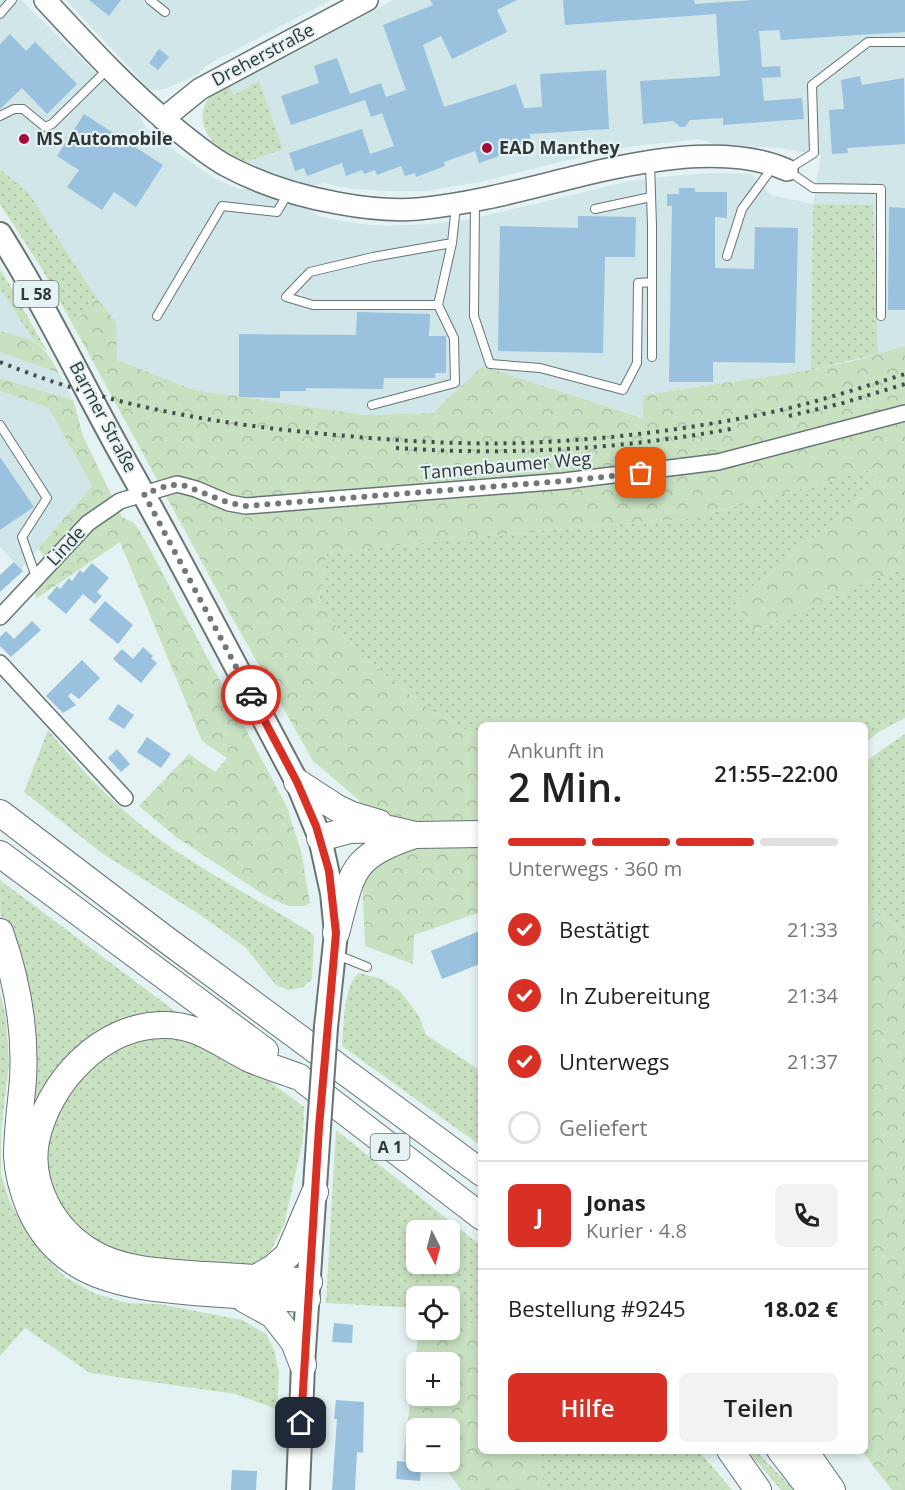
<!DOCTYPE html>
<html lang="de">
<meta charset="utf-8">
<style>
:root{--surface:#fff;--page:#f2f2f2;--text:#222;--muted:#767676;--line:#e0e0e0;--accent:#d93025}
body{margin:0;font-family:"Open Sans",sans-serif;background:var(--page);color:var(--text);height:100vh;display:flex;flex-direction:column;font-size:22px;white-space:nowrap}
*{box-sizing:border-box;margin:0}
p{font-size:20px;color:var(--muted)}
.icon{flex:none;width:33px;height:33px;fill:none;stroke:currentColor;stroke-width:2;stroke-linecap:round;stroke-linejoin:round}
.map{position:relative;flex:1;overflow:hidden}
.details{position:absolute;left:478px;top:722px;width:390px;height:732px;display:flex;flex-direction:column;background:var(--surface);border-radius:9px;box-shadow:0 3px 9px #0003}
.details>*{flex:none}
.needle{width:39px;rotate:174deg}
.buttons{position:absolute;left:406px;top:1220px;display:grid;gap:12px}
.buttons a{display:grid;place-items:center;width:54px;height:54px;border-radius:9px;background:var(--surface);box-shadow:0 3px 9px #0003;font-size:30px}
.pin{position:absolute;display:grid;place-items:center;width:51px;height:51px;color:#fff;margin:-26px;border-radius:12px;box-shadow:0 3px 9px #0006}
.courier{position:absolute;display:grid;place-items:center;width:60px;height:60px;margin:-30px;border:4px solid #d93025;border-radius:50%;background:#fff;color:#222;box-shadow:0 2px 8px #0007}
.summary em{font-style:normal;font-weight:600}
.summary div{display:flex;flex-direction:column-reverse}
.summary{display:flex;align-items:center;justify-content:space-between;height:102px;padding:0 30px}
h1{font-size:39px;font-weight:600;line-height:45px}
.bar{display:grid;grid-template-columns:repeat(4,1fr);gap:9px 6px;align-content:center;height:72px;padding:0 30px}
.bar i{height:8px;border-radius:4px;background:var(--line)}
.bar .selected{background:var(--accent)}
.bar p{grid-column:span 4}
.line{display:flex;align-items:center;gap:15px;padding:0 30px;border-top:2px solid var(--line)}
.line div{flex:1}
.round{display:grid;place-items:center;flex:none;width:63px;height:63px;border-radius:9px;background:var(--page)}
ol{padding:0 30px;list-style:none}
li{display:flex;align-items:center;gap:18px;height:66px}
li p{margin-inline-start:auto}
li .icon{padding:6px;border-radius:50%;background:var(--accent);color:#fff;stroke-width:4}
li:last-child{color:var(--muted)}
li i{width:33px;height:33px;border:3px solid var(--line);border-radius:50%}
.button{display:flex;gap:12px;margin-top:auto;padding:12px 30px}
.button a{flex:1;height:69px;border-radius:9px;background:var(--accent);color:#fff;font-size:24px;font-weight:600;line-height:69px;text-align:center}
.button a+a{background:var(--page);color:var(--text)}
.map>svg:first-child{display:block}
.built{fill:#d0e6e9}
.grass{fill:url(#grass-dots);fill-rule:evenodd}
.forest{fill:url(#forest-crowns);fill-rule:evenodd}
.building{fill:#9ac1dd}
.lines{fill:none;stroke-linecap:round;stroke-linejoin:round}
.lane-casing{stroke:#687475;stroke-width:10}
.street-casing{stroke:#687475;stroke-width:18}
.secondary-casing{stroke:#687475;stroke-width:24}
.primary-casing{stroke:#687475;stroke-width:26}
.highway-casing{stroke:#687475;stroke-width:28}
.lane{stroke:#fff;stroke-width:8}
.street{stroke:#fff;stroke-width:15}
.secondary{stroke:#fff;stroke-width:21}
.primary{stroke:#fff;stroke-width:22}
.highway{stroke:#fff;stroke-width:26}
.rail{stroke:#464c4d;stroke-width:4;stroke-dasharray:3 6;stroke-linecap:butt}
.primary-bridge-casing{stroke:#687475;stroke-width:26;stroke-linecap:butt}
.primary-bridge{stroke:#fff;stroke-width:22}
.done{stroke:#707879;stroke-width:6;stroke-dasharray:0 10.8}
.route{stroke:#d93025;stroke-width:8}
.poi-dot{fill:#a50a3c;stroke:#e5f2f4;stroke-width:2}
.labels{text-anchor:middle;stroke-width:4.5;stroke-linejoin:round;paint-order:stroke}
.shield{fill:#e5f2f4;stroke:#676e70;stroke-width:1.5}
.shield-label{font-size:16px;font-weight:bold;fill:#313637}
.street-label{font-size:18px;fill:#313637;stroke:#e5f2f4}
.poi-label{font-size:18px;font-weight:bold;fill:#313637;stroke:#e5f2f4;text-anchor:start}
</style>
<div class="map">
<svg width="905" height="1490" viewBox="0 0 905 1490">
<defs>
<pattern id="grass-dots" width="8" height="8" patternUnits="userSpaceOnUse" patternTransform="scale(1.5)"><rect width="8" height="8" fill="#c8e1c1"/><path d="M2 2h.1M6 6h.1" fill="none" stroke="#acc2a6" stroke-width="1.8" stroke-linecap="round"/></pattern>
<pattern id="forest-crowns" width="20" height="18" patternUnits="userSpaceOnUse" patternTransform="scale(1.5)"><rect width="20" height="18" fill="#c8e1c1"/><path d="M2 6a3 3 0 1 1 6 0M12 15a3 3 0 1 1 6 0" fill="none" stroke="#acc2a6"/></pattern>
</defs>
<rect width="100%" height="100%" fill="#e5f2f4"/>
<path class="built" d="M0 0H21L141 117 145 127 183 157 214 178 238 189H248L308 209 320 217 361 224 387 226 432 224 471 219 630 181 671 176 712 173 751 174 771 195 813 204 821 155 779 148 717 145 699 139 634 146 600 152 480 182 426 191H390L352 189 323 183 313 186 277 175 246 162 282 149 258 82 234 95 229 86 394 0H905V346L878 354 873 206 813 204 811 370 644 395V418L482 366 433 413 366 415 194 390 116 360V322L96 297 28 192 0 169Z
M66 0H331L207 65 197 75 165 89 150 90Z
M0 289 34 341 0 331Z
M0 352 59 373 73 400 0 378Z
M0 391 49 408 92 486 21 569 0 547Z"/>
<path class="grass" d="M259 81 283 149 246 162C237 157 226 152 217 145 202 134 196 109 212 95 217 91 224 89 229 86L234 95Z
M0 169 28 192 96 297 73 325 42 269 0 204Z
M813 204 873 205 878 354 811 370Z
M0 268 47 351 34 341 0 289Z
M870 470 876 486 735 602 754 631 905 567V718L880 731 866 742V724H482L481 739 417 701 349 644 319 601 327 553 475 537 693 518Z
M48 730C80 769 115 806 155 836 204 872 259 900 310 932L314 937 312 979 303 987 288 990 276 985 245 947 199 914 103 854 24 792Z
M905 734V938L899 928 866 907V761Z
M0 880 187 1020C168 1017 148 1016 128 1021 85 1034 55 1072 38 1113 36 1118 33 1124 32 1130 22 1180 45 1233 90 1259 122 1277 161 1278 196 1280 225 1282 254 1284 283 1286V1292C256 1291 228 1289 201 1287 141 1282 79 1278 44 1223 35 1208 28 1193 26 1176 19 1131 32 1085 29 1040 27 1011 22 982 13 955 10 943 4 932 1 921 0 909 0 892 0 880Z
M359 973 381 979 401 992 419 1016 426 1035 481 1071V1146L342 1046C344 1026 343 985 359 973Z
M0 992 6 1017 9 1064 1 1131V1174L9 1200 24 1228 42 1254 65 1277 94 1293 127 1303 159 1304 242 1320 266 1334 274 1350 279 1372 277 1409 235 1394 90 1373 25 1328 0 1356Z
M159 1031 233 1054 304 1107 303 1140 284 1225 271 1250 275 1259 252 1269 155 1263 87 1241 51 1198 43 1143 67 1086 134 1036Z
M336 1130 481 1246V1330L455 1312 450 1311V1296H417V1308L326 1303ZM417 1230H450V1263H417Z
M538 1451H699L732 1490H545Z
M748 1451H756L794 1490H781Z"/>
<path class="forest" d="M96 297 116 322 117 360 194 390 366 415 433 413 482 366 643 418 644 395 811 370 853 361 905 346V567L754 631 735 602 876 486 870 470 693 518 475 537 327 553 319 601 349 644 417 701 481 739V912L414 935 413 964 365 946 359 800 313 761 229 612 73 325Z
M0 331C36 341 40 339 59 373L0 352Z
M0 378 73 400 83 436 122 517 134 523 140 531 287 807 301 851 310 903 304 906H288L264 895 176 837 139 806 189 754 215 772 227 758 202 741 120 542 37 598 35 594 43 554 38 549 92 486 49 408 0 391Z
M866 907 899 928 905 938V1490H892L862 1451 866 1450Z
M450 1311 455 1312 481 1330 482 1450 538 1451 545 1490H461L441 1461H450V1428H417V1460H403L419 1329H450ZM417 1362H450V1395H417Z"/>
<path class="building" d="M89 0H121L109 16Z
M430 0H517L497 10 507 32 452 59 441 36 423 45 444 107 516 84 524 108 542 107 540 74 606 70 609 129 530 134 531 145 479 163 475 151 444 162 445 166 416 177 415 173 405 176 401 166 377 175 375 170 364 174 362 170 346 176 342 163 307 176 304 168 295 171 289 153 362 129 370 154 394 146 382 113 371 117 365 100 291 125 281 96 319 83 314 66 337 58 350 94 381 83 386 97 406 90 383 25 433 5Z
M563 0H694L695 4 753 0H905V32L781 40 779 30 759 31 762 67 780 66 781 77 762 78 764 101 802 98 804 119 723 125V118L690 120 685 127H680L673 121 643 124 640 81 720 76 716 14 565 25Z
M10 34 26 51 35 42 77 84 47 114 22 88 0 109V44Z
M159 49 169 57 158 70 149 63Z
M860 76 862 85 904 78 905 144 847 148 848 153 832 154 829 110 844 109 841 80Z
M84 114 163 165 136 207 114 192 102 210 67 187 79 170 57 156Z
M679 188H695V192H727V218L715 217V268L754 269 755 227 798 228 795 363 713 362V382H669L672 206H667V194H679Z
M889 207 905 208V310H888Z
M578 216 636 217 635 257H605L603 353 498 351 500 226 578 228Z
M357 312 430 314 429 336H446V373H435V378H384L383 389 306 388V391H280V398L239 397V334L356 335Z
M0 457 34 507 0 530Z
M14 562 23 571 0 592V575Z
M92 563 109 578 97 592 102 596 95 604 83 594 66 614 47 598 57 586 60 589 69 578 72 581 80 570 83 573Z
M105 601 133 625 118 644 89 620Z
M32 621 41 630 11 657 0 646V637L6 631 14 639Z
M143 647 153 656 151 658 157 663 141 683 113 659 122 649 133 659Z
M82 660 100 678 79 699 71 693 68 696 76 705 63 713 46 696Z
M118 704 134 715 124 729 108 719Z
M147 737 171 754 161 768 137 752Z
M117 749 130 764 121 772 108 758Z
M482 930V963L442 979 431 951Z
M334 1323 353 1325 352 1343 332 1342Z
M336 1400 364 1402 363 1453 357 1452 355 1490H332L337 1419H334Z
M397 1461 421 1463 420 1481 396 1479Z
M232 1470 257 1471 256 1490H231Z"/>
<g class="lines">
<g class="lane-casing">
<path id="lane" d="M150 0 165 12
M0 14 12 0
M0 116 14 109H23L45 127 52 124 108 69
M650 163 652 226V357
M475 202 474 316 490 364 540 368 623 390 637 363 638 283 652 282
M595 209 651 197
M452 243 373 257 310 272 286 297 313 305H438L452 243 456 206
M727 256 742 209 772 168
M157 316 222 206 277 212 288 193
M881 316V189L813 188 787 170 814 153 812 85 868 42H905
M372 405 455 383 454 338 438 305
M0 425 47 498 22 537 36 577
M335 954 367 967"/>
</g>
<g class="street-casing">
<path id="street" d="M0 617 88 523 120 501 177 484 196 489 229 503 246 506 564 481 718 462 905 413
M0 663 125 798"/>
</g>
<g class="secondary-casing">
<path id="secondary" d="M45 0C86 44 125 87 171 125 188 139 206 154 225 165 260 184 298 196 337 203 363 208 391 211 418 209 482 203 542 184 604 170 660 158 734 146 787 170
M163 119 200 89 367 0"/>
</g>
<g class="primary-casing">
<path id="primary" d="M0 234C46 307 83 386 125 461 185 567 240 675 297 782L320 838 332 893 336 933 326 1027
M298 1490 303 1365 319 1127"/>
</g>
<g class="highway-casing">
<path id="highway" d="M297 782 337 808 352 815 379 823
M0 813 164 938 482 1173
M320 838 350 830 389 829 415 835 482 834
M0 854 265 1051
M0 932C17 980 26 1028 23 1079 21 1105 17 1131 17 1156 18 1175 23 1192 30 1209 61 1279 126 1286 194 1292 232 1295 269 1297 307 1299
M336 933C353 871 349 857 415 835
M299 1077C283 1071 267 1066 252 1060 222 1046 200 1025 165 1025 102 1024 48 1082 36 1141 28 1185 53 1229 91 1252 124 1272 167 1272 205 1275 240 1277 274 1279 309 1282
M306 1082 482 1217
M256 1278 273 1268 288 1255 315 1192
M244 1299 273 1315 294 1342 303 1365
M730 1450 758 1490
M780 1450 811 1490
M804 1450 832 1490"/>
</g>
<use href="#lane" class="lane"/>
<use href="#street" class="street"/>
<use href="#secondary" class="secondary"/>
<use href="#primary" class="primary"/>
<use href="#highway" class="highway"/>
<path class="rail" d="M0 362C23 371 46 380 70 387 150 412 232 425 315 433 396 441 479 447 560 441 626 437 693 428 758 415 808 405 857 389 905 374
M789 416 843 403 905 384
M396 448C510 456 624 449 736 428"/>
<g class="primary-bridge-casing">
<path id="primary-bridge" d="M319 1127 326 1027"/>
</g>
<use href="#primary-bridge" class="primary-bridge"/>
</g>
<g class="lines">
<path class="done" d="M251 695 144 494 169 485H183L229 503 246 506 564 481 641 473"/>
<path class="route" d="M251 695 297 782 316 826 329 871 336 933 319 1127 301 1423"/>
</g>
<g class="poi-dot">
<circle cx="24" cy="139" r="6"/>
<circle cx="487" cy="148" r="6"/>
</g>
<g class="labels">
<g class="shield">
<rect x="13.5" y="281" width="45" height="26" rx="4.5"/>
<rect x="370.5" y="1134" width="39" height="26" rx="4.5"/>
</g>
<g class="shield-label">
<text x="36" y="300">L 58</text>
<text x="390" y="1153">A 1</text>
</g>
<g class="street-label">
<text transform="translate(263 55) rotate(-28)" y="6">Dreherstraße</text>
<text transform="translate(103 417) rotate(62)" y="6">Barmer Straße</text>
<text transform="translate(506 466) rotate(-5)" y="6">Tannenbaumer Weg</text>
<text transform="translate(66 546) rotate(-47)" y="6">Linde</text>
</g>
<g class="poi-label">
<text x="36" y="145">MS Automobile</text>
<text x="499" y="154">EAD Manthey</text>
</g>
</g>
</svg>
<div class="buttons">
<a><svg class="needle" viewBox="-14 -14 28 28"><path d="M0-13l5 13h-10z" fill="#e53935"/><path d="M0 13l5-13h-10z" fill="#767676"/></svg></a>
<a><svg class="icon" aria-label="locate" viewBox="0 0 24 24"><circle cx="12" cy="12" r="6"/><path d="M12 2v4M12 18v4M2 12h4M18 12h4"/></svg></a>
<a>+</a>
<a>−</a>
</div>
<div class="pin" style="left:641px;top:473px;background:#ea580c"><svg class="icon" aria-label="bag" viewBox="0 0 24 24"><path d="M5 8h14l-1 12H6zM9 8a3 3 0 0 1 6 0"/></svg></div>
<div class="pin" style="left:301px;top:1423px;background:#1f2937"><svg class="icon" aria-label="home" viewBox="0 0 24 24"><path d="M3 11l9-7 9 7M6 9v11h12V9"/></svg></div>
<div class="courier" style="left:251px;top:695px"><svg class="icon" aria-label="car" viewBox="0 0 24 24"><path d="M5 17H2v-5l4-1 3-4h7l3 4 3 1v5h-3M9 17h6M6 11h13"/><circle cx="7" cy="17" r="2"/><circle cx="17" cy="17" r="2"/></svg></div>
<section class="details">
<div class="summary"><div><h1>2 Min.</h1><p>Ankunft in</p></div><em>21:55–22:00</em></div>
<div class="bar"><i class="selected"></i><i class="selected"></i><i class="selected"></i><i></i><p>Unterwegs · 360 m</p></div>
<ol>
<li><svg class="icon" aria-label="check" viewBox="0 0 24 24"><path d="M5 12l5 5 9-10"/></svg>Bestätigt<p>21:33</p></li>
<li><svg class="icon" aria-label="check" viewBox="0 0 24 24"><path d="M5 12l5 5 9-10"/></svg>In Zubereitung<p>21:34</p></li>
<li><svg class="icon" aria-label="check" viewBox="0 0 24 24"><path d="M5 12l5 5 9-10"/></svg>Unterwegs<p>21:37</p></li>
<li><i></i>Geliefert</li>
</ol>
<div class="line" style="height:108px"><b class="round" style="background:var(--accent);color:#fff">J</b><div><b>Jonas</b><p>Kurier · 4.8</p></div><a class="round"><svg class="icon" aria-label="phone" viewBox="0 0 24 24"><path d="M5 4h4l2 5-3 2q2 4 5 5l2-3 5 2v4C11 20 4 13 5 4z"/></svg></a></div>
<div class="line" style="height:78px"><div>Bestellung #9245</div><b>18.02 €</b></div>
<div class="button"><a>Hilfe</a><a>Teilen</a></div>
</section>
</div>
